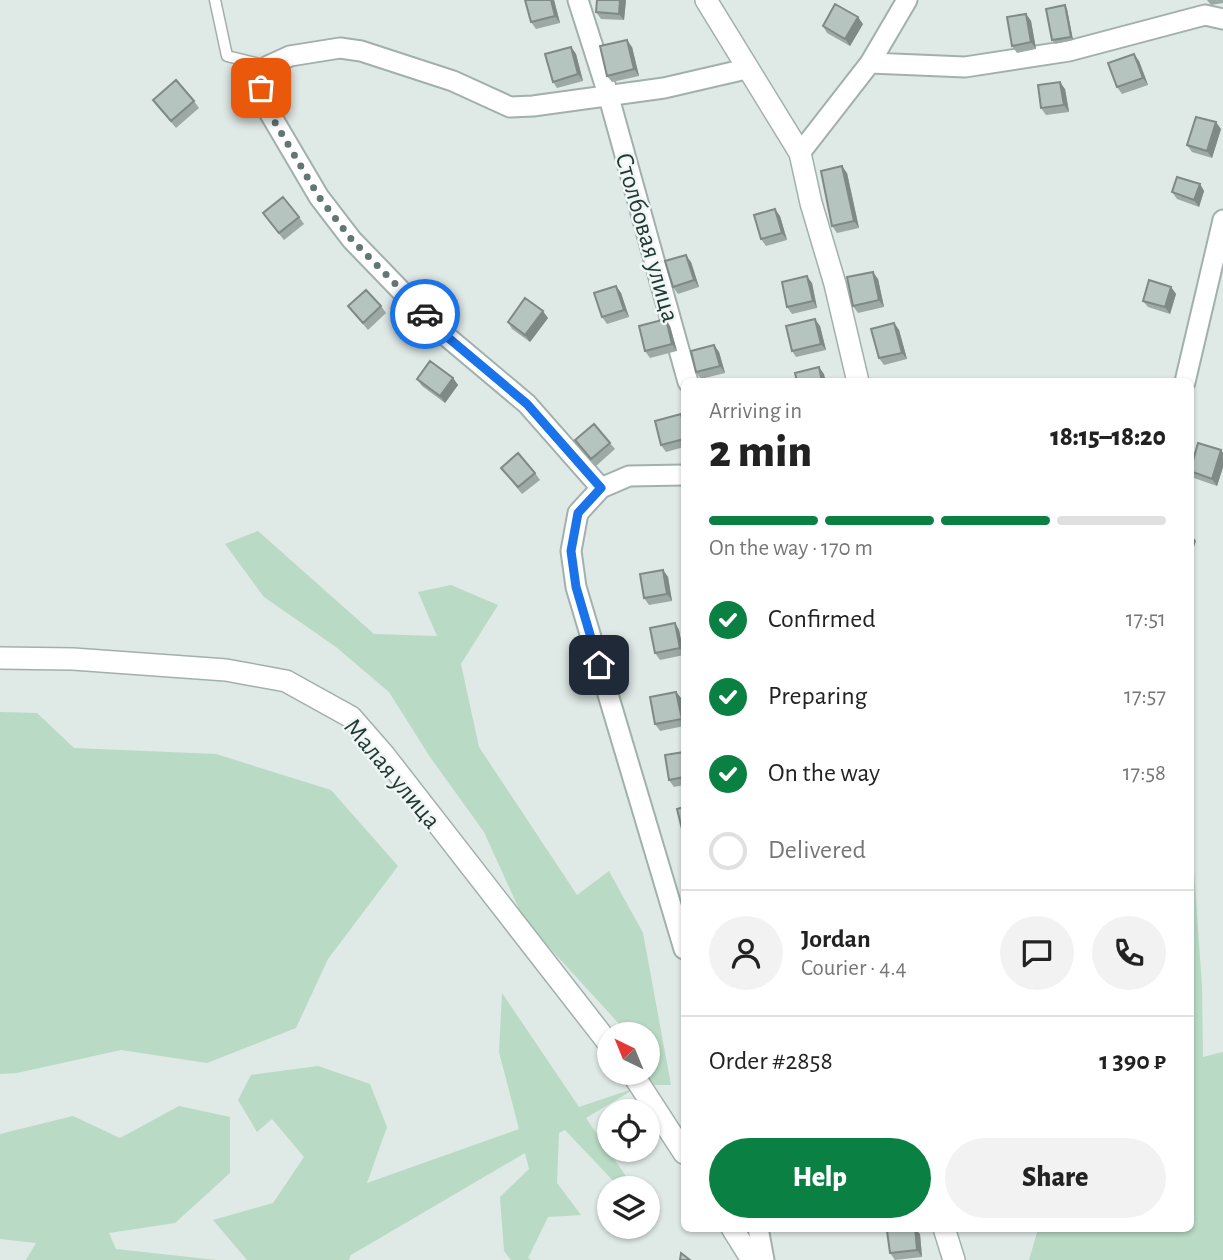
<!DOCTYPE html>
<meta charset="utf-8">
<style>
:root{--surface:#fff;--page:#f2f2f2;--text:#222;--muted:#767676;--line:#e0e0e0;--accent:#0b8043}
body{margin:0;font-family:"Alegreya Sans",sans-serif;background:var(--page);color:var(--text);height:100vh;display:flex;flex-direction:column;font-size:26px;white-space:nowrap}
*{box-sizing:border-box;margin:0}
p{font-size:23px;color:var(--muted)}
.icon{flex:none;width:38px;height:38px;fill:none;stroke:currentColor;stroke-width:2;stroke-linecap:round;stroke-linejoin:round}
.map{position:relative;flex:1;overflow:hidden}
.details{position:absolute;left:681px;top:378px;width:513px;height:854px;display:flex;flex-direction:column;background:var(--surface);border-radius:10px;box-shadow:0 2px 5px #0004}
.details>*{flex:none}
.needle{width:46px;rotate:317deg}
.controls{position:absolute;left:597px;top:1022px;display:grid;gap:14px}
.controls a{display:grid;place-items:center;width:63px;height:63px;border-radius:50%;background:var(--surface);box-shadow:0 2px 5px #0004;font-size:35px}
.pin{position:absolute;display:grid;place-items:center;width:60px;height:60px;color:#fff;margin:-30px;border-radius:14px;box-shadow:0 4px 10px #0006}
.courier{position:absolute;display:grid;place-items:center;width:70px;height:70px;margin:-35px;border:5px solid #1a73e8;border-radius:50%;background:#fff;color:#222;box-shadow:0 2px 9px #0007}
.head em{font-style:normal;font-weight:800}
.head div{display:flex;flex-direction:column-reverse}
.head{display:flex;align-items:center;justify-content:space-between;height:119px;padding:0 28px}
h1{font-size:46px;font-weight:800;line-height:52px}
.bar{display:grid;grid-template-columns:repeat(4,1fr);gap:10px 7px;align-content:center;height:84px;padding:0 28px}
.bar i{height:9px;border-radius:5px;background:var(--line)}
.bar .selected{background:var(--accent)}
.bar p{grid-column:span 4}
.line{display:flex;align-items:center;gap:18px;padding:0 28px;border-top:2px solid var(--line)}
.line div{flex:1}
.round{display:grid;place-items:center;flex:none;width:74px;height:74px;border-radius:37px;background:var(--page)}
ol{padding:0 28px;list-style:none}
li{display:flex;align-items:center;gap:21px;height:77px}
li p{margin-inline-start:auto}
li .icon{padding:7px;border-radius:50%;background:var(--accent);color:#fff;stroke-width:4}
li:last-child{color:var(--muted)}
li i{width:38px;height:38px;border:4px solid var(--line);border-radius:50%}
.primary-button{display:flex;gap:14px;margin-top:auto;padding:14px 28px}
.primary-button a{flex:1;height:80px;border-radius:42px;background:var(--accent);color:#fff;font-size:28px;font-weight:800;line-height:80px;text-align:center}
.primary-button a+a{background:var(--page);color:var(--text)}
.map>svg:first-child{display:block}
.green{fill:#b9dac5}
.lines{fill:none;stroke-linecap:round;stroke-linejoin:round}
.service-casing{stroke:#a2b0ad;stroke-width:13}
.minor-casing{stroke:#a2b0ad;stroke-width:23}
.tertiary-casing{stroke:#a2b0ad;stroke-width:24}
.service{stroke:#fff;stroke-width:10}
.minor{stroke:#fff;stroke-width:19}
.tertiary{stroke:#fff;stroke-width:21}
.wall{fill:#9ca9a4}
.shaded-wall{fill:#7f8986}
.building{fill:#b5c4bf;stroke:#7f8986;stroke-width:2}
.done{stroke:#647673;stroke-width:7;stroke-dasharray:0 12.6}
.route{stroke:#1a73e8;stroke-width:9}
.labels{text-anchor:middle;stroke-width:5;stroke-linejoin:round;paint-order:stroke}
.street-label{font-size:26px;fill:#213835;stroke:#eff6f4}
</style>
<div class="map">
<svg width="1223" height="1260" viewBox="0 0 1223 1260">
<rect width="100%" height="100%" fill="#dfe9e6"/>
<path class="green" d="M258 531 374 634 437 636 418 592 451 585 498 605 461 664 479 747 577 895 609 871 643 933 671 1085H641L586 1118 634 1188H620L565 1130 559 1133 557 1183 581 1215 548 1217 528 1258 531 1260H511L504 1251 500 1197 529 1169 525 1153 351 1255 349 1260H247L213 1220 273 1203 304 1157 272 1119 257 1132 238 1100 251 1075 318 1066 370 1084 387 1127 367 1183 519 1129 499 1052 502 993 579 1107 641 1086 637 1073H648V1034H625L622 1027 524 920 484 832 430 757 389 692 336 647 264 597 225 544Z
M0 712 37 713 74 748 216 754 331 790 398 866 328 959 296 1028 207 1063 121 1050 17 1073 0 1074Z
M1191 827 1202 986 1203 1057 1223 1052V1260H1029L1038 1229 1190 1228Z
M179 1106 230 1117V1173L175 1223 109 1233 116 1249 216 1260H26L36 1243 0 1239V1134L73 1116 120 1138Z"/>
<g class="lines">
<g class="service-casing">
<path id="service" d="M215 0 227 56 268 66"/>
</g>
<g class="minor-casing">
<path id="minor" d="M578 0 608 94 688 382
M870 63 907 0
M800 153 870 63 965 67 1069 51 1205 15 1223 19
M1185 382 1223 220
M601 488 629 476 684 475
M684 949 576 587 571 551 578 513 601 488 527 404 439 330 352 240 319 197 266 107 261 88 268 66 290 56 340 48 361 51 453 81 510 107 533 106 664 88 746 69
M758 1228 764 1260"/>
</g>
<g class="tertiary-casing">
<path id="tertiary" d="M706 0 800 153 811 203 835 284 858 382
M0 658 73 659 226 670 286 681 351 717 385 756 609 1044
M632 1073 684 1153
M732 1228 752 1260
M944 1228 954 1260"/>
</g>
<use href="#service" class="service"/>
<use href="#minor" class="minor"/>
<use href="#tertiary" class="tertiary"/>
</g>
<path class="wall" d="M525 0H554L560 23 536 29 531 22Z
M626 0 624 20 601 19 596 12Z
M1207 0H1223V3L1211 5Z
M1067 9 1073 40 1055 44 1052 40Z
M1026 14 1031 21 1036 49 1017 53 1012 46Z
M863 24 850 46 827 33 823 26Z
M571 47 576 54 583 81 557 88 553 82Z
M632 47 639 76 612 82 607 76Z
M1139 61 1148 85 1122 94 1117 87Z
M1065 89 1069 112 1046 115 1041 108Z
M153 100 194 101 199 108 176 128Z
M1221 129 1212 158 1192 152 1187 145Z
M847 173 859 228 837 233 832 226Z
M1200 184 1204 191 1199 207 1177 199 1172 192Z
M780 216 787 240 766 246 761 239Z
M299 217 304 224 284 240 268 220Z
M691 262 699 287 678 294 673 287Z
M878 279 884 307 858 313 853 306Z
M812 283 817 308 792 314 787 307Z
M616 286 621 293 629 317 607 324 602 317Z
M1171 287 1176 294 1170 314 1148 307 1143 301Z
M348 306H381L386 313 368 330Z
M548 318 530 342 512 329 508 322Z
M894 323 899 330 907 359 884 365 879 358Z
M670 326 677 351 650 358 645 351Z
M820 326 826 350 796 357 792 351Z
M714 345 719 352 725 373 701 379 696 372Z
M453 378 458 385 445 403 422 386 417 379Z
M681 414 684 419V447L666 452 661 445Z
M575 440 610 443 615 449 596 466Z
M1221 450 1223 453V467L1217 486 1194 478 1190 472V469Z
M501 468 535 473 540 480 522 494Z
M663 570 668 577 672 601 649 605 644 598Z
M675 623 679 630 684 655 660 660 655 653Z
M676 692 681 698 684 715V726L660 731 655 724Z
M684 752V785L674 787 669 780Z
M920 1234 922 1257 895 1260 890 1253Z"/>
<path class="shaded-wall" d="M551 0H554L560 23 555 16Z
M620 0H626L624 20 619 14Z
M1065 5 1067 9 1073 40 1071 37Z
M1026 14 1031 21 1036 49 1031 42Z
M858 17 863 24 850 46 845 39Z
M627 40 632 47 639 76 634 69Z
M571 47 576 54 583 81 578 74Z
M1134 54 1139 61 1148 85 1143 78Z
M1060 82 1065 89 1069 112 1064 105Z
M1216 122 1221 129 1212 158 1207 151Z
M842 166 847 173 859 228 854 221Z
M1200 184 1204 191 1199 207 1194 200Z
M775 209 780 216 787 240 782 233Z
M686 255 691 262 699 287 694 280Z
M873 272 878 279 884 307 879 300Z
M807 276 812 283 817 308 813 301Z
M616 286 621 293 629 317 624 310Z
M1171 287 1176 294 1170 314 1165 307Z
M543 311 548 318 530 342 525 335Z
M666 319 670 326 677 351 672 344Z
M815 319 820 326 826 350 821 344Z
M894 323 899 330 907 359 902 353Z
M714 345 719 352 725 373 720 366Z
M819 367 824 374 826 382H822Z
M453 378 458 385 445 403 440 396Z
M1221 450 1223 453V467L1217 486 1212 479Z
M1191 534 1196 541 1190 559V536Z
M663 570 668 577 672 601 667 594Z
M675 623 679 630 684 655 680 648Z
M676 692 681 698 684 715V723L682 719Z
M915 1228 920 1234 922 1257 917 1250Z"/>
<path class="building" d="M525 0H551L555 16 531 22Z
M597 0H620L619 14 596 12Z
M835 4 858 17 845 39 823 26Z
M1065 5 1071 37 1052 40 1046 9Z
M1026 14 1031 42 1012 46 1007 17Z
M627 40 634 69 607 76 600 46Z
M571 47 578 74 553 82 545 54Z
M1134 54 1143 78 1117 87 1108 63Z
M176 80 194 101 171 121 153 100Z
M1060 82 1064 105 1041 108 1038 85Z
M1196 117 1216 122 1207 151 1187 145Z
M842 166 854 221 832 226 821 171Z
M1177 177 1200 184 1194 200 1172 192Z
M283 197 299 217 279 233 263 213Z
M775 209 782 233 761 239 754 215Z
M686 255 694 280 673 287 665 261Z
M873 272 879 300 853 306 847 277Z
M807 276 813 301 787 307 782 282Z
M1149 280 1171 287 1165 307 1143 301Z
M616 286 624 310 602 317 594 293Z
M366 290 381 306 363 323 348 306Z
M525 298 543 311 525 335 508 322Z
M666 319 672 344 645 351 639 326Z
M815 319 821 344 792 351 786 326Z
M894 323 902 353 879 358 871 329Z
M714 345 720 366 696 372 691 351Z
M430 361 453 378 440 396 417 379Z
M819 367 822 382H797L795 373Z
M681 414 684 427V439L661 445 655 421Z
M594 424 610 443 591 459 575 440Z
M1198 443 1221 450 1212 479 1190 471Z
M518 453 535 473 518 487 501 468Z
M663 570 667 594 644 598 640 574Z
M675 623 680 648 655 653 650 628Z
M676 692 682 719 655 724 650 697Z
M684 752V777L669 780 665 755Z
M684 807V837L677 809Z
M904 1228H915L917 1250 890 1253 887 1231Z
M681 1253 690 1260H680Z"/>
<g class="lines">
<path class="done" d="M261 88 266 107 319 197 352 240 425 314"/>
<path class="route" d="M425 314 439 330 527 404 601 488 578 513 571 551 576 587 599 665"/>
</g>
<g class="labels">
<g class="street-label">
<text transform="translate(648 237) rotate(74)" y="9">Столбовая улица</text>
<text transform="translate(393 773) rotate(50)" y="9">Малая улица</text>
</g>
</g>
</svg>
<div class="controls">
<a><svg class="needle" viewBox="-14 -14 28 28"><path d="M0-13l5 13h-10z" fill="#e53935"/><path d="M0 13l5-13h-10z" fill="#767676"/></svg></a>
<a><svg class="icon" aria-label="locate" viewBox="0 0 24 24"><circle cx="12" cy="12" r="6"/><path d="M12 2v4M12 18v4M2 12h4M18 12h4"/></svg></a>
<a><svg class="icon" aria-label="layers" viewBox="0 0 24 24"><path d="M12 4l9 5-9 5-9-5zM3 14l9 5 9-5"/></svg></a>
</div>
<div class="pin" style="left:261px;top:88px;background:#ea580c"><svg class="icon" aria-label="bag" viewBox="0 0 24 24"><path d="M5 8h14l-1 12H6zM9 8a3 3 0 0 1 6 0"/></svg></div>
<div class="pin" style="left:599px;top:665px;background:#1f2937"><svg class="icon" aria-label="home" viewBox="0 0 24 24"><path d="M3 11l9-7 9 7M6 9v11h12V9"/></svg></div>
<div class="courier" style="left:425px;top:314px"><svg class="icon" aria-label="car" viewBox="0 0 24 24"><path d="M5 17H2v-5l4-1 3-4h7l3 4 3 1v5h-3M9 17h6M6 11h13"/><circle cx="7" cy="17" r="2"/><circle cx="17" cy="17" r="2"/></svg></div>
<section class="details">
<div class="head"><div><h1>2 min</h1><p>Arriving in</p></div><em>18:15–18:20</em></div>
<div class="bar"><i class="selected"></i><i class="selected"></i><i class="selected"></i><i></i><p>On the way · 170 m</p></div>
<ol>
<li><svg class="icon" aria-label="check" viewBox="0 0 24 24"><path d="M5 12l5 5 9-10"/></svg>Confirmed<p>17:51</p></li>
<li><svg class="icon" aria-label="check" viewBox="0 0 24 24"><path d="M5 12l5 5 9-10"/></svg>Preparing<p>17:57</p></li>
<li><svg class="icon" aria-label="check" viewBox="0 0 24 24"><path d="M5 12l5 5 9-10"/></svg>On the way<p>17:58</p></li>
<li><i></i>Delivered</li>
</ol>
<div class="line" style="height:126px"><a class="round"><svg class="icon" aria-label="person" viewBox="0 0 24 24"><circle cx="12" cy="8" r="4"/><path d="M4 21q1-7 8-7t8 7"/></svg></a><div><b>Jordan</b><p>Courier · 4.4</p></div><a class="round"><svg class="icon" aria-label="chat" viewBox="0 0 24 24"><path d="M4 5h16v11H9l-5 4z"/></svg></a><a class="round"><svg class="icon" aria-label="phone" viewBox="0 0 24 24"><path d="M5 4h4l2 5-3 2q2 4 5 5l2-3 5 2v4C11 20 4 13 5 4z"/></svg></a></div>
<div class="line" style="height:91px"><div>Order #2858</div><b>1 390 ₽</b></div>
<div class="primary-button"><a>Help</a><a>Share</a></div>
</section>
</div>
